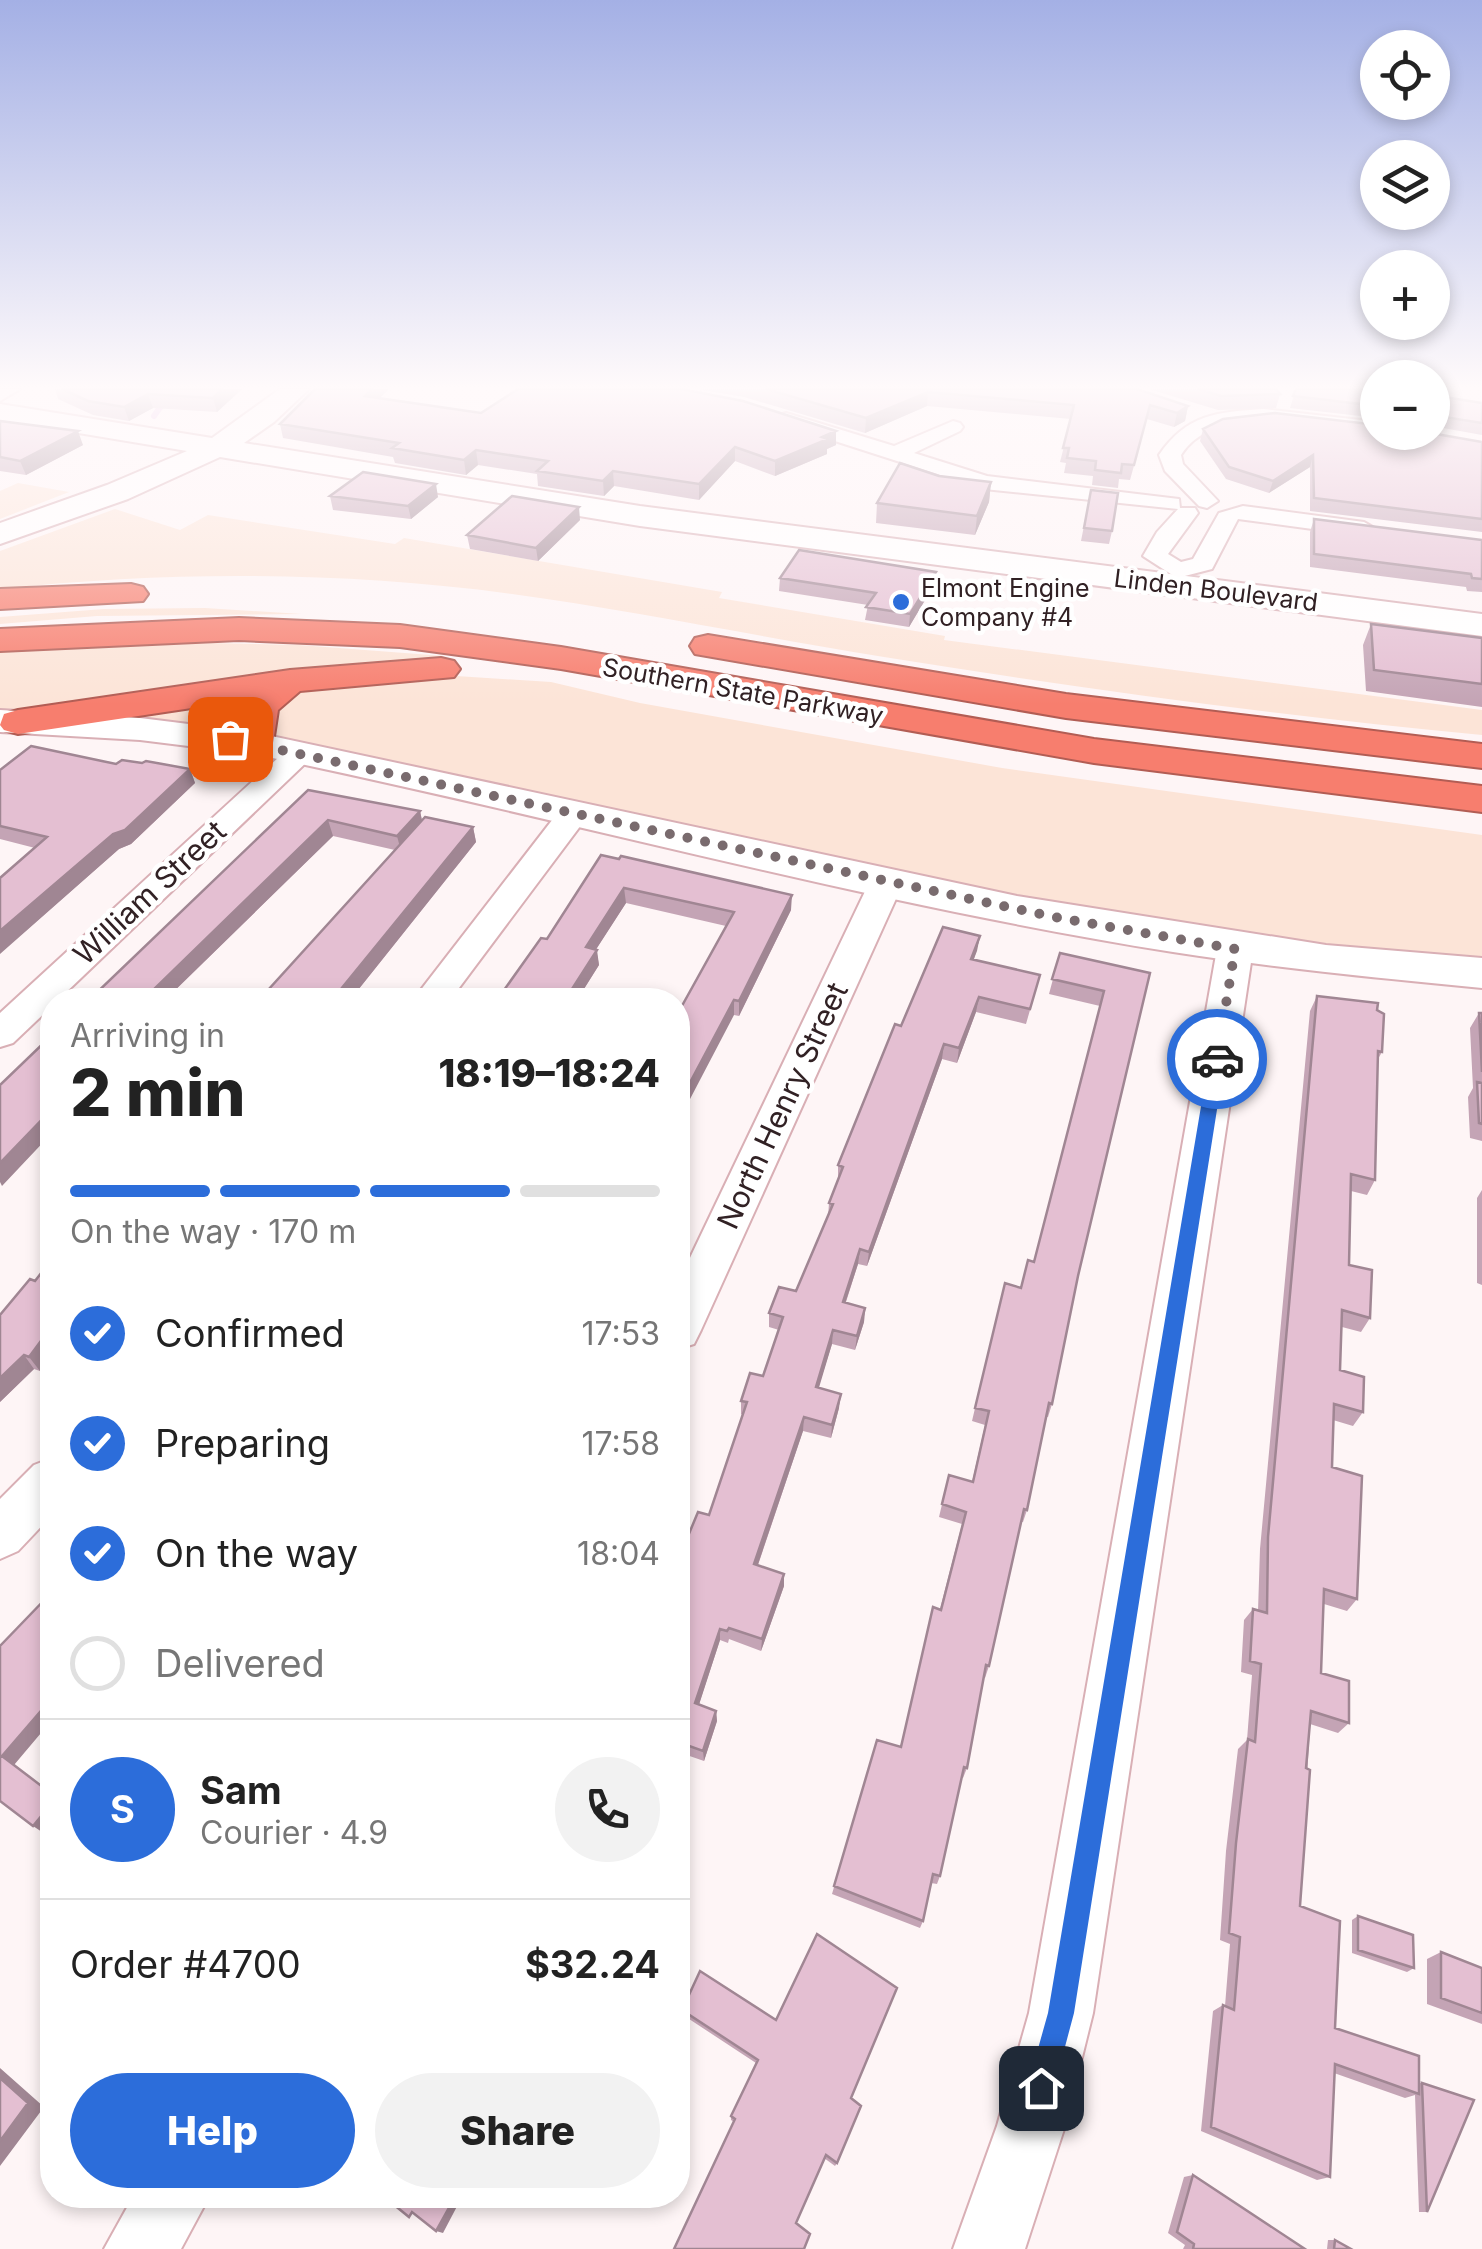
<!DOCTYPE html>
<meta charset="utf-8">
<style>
:root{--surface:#fff;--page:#f2f2f2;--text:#222;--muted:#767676;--line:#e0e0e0;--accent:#2c6dda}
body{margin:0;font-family:Inter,sans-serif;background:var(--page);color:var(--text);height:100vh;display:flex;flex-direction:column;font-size:38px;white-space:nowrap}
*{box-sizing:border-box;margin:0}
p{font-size:32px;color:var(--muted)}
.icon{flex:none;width:55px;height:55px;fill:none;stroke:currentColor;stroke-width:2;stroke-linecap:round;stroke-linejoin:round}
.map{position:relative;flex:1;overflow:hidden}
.panel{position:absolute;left:40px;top:988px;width:650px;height:1220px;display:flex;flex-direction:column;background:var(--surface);border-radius:40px;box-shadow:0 5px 15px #0003}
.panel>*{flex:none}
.controls{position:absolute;left:1360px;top:30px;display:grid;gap:20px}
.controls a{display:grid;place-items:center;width:90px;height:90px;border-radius:50%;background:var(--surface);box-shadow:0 5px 15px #0003;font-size:50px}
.pin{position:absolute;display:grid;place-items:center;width:85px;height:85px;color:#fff;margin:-42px;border-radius:20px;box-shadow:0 5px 15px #0006}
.courier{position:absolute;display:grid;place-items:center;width:100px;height:100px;margin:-50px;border:8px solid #2c6dda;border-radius:50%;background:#fff;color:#222;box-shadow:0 2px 12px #0007}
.head em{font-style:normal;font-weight:800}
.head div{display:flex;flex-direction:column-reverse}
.head{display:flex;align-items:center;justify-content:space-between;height:170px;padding:0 30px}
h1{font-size:65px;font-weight:800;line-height:75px}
.bar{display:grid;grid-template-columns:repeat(4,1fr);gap:15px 10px;align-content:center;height:120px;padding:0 30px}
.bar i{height:12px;border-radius:8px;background:var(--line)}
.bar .on{background:var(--accent)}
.bar p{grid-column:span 4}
.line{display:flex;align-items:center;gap:25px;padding:0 30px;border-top:2px solid var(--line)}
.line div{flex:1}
.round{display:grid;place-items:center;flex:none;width:105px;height:105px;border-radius:52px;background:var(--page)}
ol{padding:0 30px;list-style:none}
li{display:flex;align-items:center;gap:30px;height:110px}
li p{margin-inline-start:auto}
li .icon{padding:10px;border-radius:50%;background:var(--accent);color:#fff;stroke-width:4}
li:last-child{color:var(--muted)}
li i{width:55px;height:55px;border:5px solid var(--line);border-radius:50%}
.button{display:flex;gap:20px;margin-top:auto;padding:20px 30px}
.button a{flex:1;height:115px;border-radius:60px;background:var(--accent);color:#fff;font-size:40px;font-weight:800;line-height:115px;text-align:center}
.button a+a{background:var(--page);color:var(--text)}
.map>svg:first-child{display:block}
.green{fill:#fce4d7}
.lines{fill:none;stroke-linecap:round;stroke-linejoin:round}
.stream{stroke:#dea9e1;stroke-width:6}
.minor-casing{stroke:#d9afb5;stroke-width:4}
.tertiary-casing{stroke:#d9afb5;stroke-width:4}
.secondary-casing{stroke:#d9afb5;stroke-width:4}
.motorway-casing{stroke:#b25d54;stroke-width:4}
.minor{fill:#fff;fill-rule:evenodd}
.tertiary{fill:#fff;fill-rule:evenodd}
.secondary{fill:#fff;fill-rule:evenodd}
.motorway{fill:#f77e6e;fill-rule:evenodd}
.wall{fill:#c4a4b5}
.shaded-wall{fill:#a08693}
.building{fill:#e4bfd2;stroke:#a08693;stroke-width:2.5}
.route{fill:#2c6dda}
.done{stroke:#796b6e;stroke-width:10;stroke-dasharray:0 18}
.poi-dot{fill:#2c6dda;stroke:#fff;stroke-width:4}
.labels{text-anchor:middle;stroke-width:9;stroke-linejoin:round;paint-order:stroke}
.far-poi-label{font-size:25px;fill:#312124;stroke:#fff;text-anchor:start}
.far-street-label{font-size:25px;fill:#312124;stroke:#fff}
.street-label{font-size:30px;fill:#312124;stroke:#fff}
</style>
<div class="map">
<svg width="1482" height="2249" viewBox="0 0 1482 2249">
<rect width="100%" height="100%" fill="#fef5f6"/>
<path class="green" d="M18 483 69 492 0 519V491Z
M115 509 180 530 208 515 395 544 404 538 722 592 719 598 945 636 944 640 1482 710V735C1282 716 1082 689 884 657 760 637 636 611 512 594 341 571 171 571 0 589V551Z
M205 608 302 614 97 616 0 624V617L104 609Z
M211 643 299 645 444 656 441 662 0 713V652Z
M441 675 551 682 640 703 1002 768 1482 835V963L1326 950 1131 920 286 740 274 735 265 716 294 690Z
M252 695 233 730 115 716Z"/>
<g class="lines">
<path class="stream" d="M154 416 173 389"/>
<g class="minor-casing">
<path id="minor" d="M0 389H20L0 401Z
M1264 409 1378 422V432H1385L1378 434C1323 425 1215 400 1181 455L1183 464 1218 501 1207 508 1199 506 1165 471 1159 455C1187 414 1217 412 1264 409Z
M786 413 894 446 953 421 960 423 963 427 960 431 914 453 987 476 1179 499 1180 508H1195L1198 513 1168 554 1181 562 1193 559 1219 513 1243 506 1364 522 1376 529 1364 536 1238 519 1212 569 1177 578 1143 556 1157 532 1178 509 984 489 779 423V415Z
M301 743 311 746 316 752 311 758 58 1000H52V1006L13 1043 0 1047V1013L291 746Z
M574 804 585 806 590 813 450 1000H413L563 806Z
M887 871 899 874 904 881 701 1330 694 1344 678 1349V1283L870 881 875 874Z
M1235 938 1247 941 1253 949 1093 2013 1065 2126 1025 2249H953L997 2126 1029 2013 1217 949 1223 941Z
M52 1458V1515L18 1551 0 1559V1499L34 1465Z
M134 2195H210L181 2249H104Z"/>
</g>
<g class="tertiary-casing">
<path id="tertiary" d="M0 710 140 718 253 732 1017 896 1326 945 1482 958V988C1379 978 1276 968 1173 952 863 903 560 817 253 754L140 740 0 732Z"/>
</g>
<g class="secondary-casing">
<path id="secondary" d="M280 389H309L274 422 244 443 640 506 1482 614V636L640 526 220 457 128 499 0 544V523L107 485 187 451 0 420V404L212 438Z"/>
</g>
<g class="motorway-casing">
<path id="motorway" d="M131 584 143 587 148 594 143 601 0 609V589Z
M239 618 400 625 561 647 1094 739 1482 786V812L1094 763 561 669 400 647 239 640 0 651V629Z
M708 635 1066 694 1482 744V768L1066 718 695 654 690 646 695 638Z
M441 658 454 661 460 669 454 677 300 691 278 710 273 743 267 752 253 755 239 752C227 735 234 716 245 700L18 734 4 730 0 725 4 714 18 710 290 670Z"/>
</g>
<use href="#minor" class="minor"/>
<use href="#tertiary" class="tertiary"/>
<use href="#secondary" class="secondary"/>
<use href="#motorway" class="motorway"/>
</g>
<path class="wall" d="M55 389H242L217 412 153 408 129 421 93 415 58 399Z
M697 389H1137L1188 406 1185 421 1174 427 1147 419 1130 480 1119 479 1118 488 1092 485 1093 476 1064 473 1066 463 1060 462 1071 419 927 406 865 433 744 397Z
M1149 389H1276L1280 394 1276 408 1218 410Z
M1296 389H1378V418L1290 408Z
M1432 395 1482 403V435L1432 426Z
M380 398 481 413 836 431V445L827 449V454L775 476 735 461 699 500 614 486 604 496 538 486 537 474 478 465 466 475 395 463 393 457 283 438 280 424Z
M0 421 83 445 26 475 0 471Z
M1203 429 1482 442V532L1310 511V467L1269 493 1226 479 1200 441Z
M939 476 991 482 989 502 975 535 876 523 877 503Z
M1091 490 1112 531 1109 544 1081 541Z
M330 496 438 497 411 519 333 510Z
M1314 519 1482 540V592L1467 591 1466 587 1310 567V532Z
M580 520 538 561 470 549 467 535Z
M780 578 934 585 909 627 865 620 868 605 779 591Z
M1371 624 1482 638V707L1366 691 1363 645Z
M142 763 190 769 195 783 131 844 119 849 22 934 35 848 0 839V770Z
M308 790 420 811 422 820 473 827 476 842 350 1000H259L395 850 333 836 165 1000H89Z
M601 855 791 910 739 1016 734 1015 726 926 626 903 596 949 599 965 577 1000H497L547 939Z
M980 936 974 959 1040 975 1026 1024 976 1012 957 1063 942 1059 867 1266 858 1264 846 1302 865 1308 864 1322 855 1350 832 1344 818 1388 839 1408 831 1438 803 1431 758 1565 784 1574V1586L761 1651 729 1639 728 1643 720 1640 699 1704 716 1711 717 1721 704 1761 678 1752V1549L709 1515 743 1415 741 1414V1401L763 1376 779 1330 769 1327V1313L796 1291 828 1217 829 1203 838 1180V1165L901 1026Z
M1060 953 1150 973 1078 1276 1052 1404 1048 1417H1046L1027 1510 1023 1522H1021L989 1666 985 1678 984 1677 967 1768 963 1778 961 1777 940 1876 937 1884 931 1883 923 1921 920 1928 832 1894 877 1740 900 1747 940 1609 962 1524 939 1517 949 1475 972 1482 985 1425 972 1421 1001 1298 1021 1287 1034 1262 1100 1006 1049 994Z
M1317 996 1382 1052 1378 1059 1375 1180 1367 1195 1351 1191 1349 1265 1370 1318 1361 1332 1342 1327 1340 1370 1363 1412 1353 1426 1333 1420 1332 1467 1357 1599 1347 1611 1324 1604 1321 1673 1349 1723 1338 1733 1310 1724 1300 1906 1335 2028 1419 2083H1422L1427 2212H1419L1415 2095 1405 2098 1334 2073 1330 2177 1317 2180 1201 2131 1213 2011 1223 2005 1225 2006 1230 1944 1220 1940 1226 1851 1238 1749 1247 1740 1252 1675 1241 1672 1244 1620 1253 1609 1258 1611 1260 1549 1310 1011Z
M1479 1013H1482V1141L1470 1138 1468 1097 1473 1088 1470 1028Z
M1482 1190V1285L1477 1283V1198Z
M35 1281 40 1371 34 1369 0 1402Z
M1358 1916 1414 1968 1407 1972 1352 1953V1920Z
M1441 1952 1482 1968V2024L1427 2004V1959Z
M682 2010 851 2098 837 2163 835 2166 824 2158 796 2223 734 2122 731 2120V2116L756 2063 683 2015Z
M1193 2175 1305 2249H1183L1185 2245 1168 2233 1184 2177Z
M1328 2240H1335L1351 2249H1327Z"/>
<path class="shaded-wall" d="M222 389H242L217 412 213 398Z
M372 389H389L368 410 365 396Z
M928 392 927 406 865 433 866 418Z
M148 394 153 408 129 421 124 407Z
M1188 406 1185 421 1174 427 1177 413Z
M78 431 83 445 26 475 20 461Z
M836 431V445L827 449V454L775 476V461Z
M735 447V461L699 500V484Z
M476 450 478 465 466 475 464 460Z
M1313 455 1310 467 1269 493 1273 481Z
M613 471 614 486 604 496 603 481Z
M991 482 989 502 975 535 977 516Z
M436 484 438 497 411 519 408 506Z
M579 507 580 520 538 561 536 548Z
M936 572 934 585 909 627 910 614Z
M190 769 195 783 131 844 119 849 0 954V931Z
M420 811 423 826 401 851 397 836Z
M328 820 333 836 165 1000H143Z
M473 827 476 842 350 1000H332Z
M624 888 626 903 588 962 586 947Z
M792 895 791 910 739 1016V1001Z
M980 936 977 951 968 974 971 959Z
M597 950 599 965 577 1000H565Z
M979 997 976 1012 957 1063 959 1048Z
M734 1000V1015L678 1122V1105Z
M944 1044 942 1059 867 1266 869 1252Z
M52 1109V1133L2 1186 0 1182V1163Z
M860 1249 858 1264 841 1316 843 1302Z
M865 1308 864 1322 855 1350 857 1336Z
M52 1326V1354L40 1371 29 1357Z
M833 1330 832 1344 815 1401 816 1387Z
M24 1355 34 1369 0 1402V1378Z
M841 1394 839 1408 831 1438 832 1425Z
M804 1417 803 1431 754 1576V1564Z
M784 1574V1586L761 1651 762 1639Z
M720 1629V1640L696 1714 695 1703Z
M46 1705 52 1711V1720L14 1765 2 1756Z
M716 1711 717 1721 704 1761 703 1751Z
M52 1803V1824L45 1834 33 1826Z
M0 2068 44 2107 0 2166Z
M456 2195H463L443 2233 436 2231Z"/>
<path class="building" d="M62 389H222L213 398 148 394 124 407 88 401Z
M315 389H372L365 396 481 413 518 389H681L743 401 836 431 822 437 828 439 775 461 735 447 699 484 613 471 603 481 537 471 548 461 476 450 464 460 392 448 399 443 280 424Z
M766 389H1137L1188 406 1177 413 1150 405 1134 465 1122 464 1121 473 1095 470 1096 461 1067 458 1069 448H1063L1074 405 928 392 866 418Z
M1198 389H1276L1280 394 1221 396Z
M1296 389H1378V406L1293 396Z
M1432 395 1482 403V423L1432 415Z
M1275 413 1378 425V432H1425L1482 442V519L1314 498 1313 455 1273 481 1229 467 1203 429 1223 419Z
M0 421 78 431 20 461 0 457Z
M900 463 939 476 991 482 977 516 877 503Z
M363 472 436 484 408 506 330 496Z
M1091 490 1118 493 1112 531 1084 528Z
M512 496 579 507 536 548 467 535Z
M1314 519 1482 540V579L1472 578 1471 574 1314 554Z
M799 550 936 572 910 614 866 607 876 593 780 578Z
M1371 624 1482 638V684L1374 670Z
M31 746 116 764 122 760 142 763 146 761 190 769 125 830 113 834 0 931V878L47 837 0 826V770Z
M308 790 420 811 397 836 328 820 143 1000H89Z
M425 817 473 827 332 1000H259Z
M601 855 619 859 621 856 792 895 739 1001 734 1000 678 1105V1013L734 912 624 888 586 947 597 950 565 1000H497L541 938 547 939Z
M943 927 980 936 971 959 1040 975 1030 1009 979 997 959 1048 944 1044 869 1252 860 1249 843 1302 865 1308 857 1336 833 1330 816 1387 841 1394 832 1425 804 1417 754 1564 784 1574 762 1639 729 1628 727 1631 720 1629 695 1703 716 1711 703 1751 678 1742V1549L681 1539 686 1541 698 1512 709 1515 747 1402 741 1401 750 1373 763 1376 783 1317 769 1313 779 1287 796 1291 833 1204 829 1203 843 1167 838 1165 895 1024 901 1026Z
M1060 953 1150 973 1078 1276 1052 1404 1049 1403 1027 1510 1024 1509 989 1666 986 1665 967 1768 964 1767 940 1876 933 1874 923 1921 834 1886 877 1740 901 1747 933 1607 941 1610 966 1512 942 1504 949 1475 973 1482 989 1411 975 1408 1005 1283 1021 1288 1028 1260 1034 1262 1104 991 1052 979Z
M1317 996 1378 1003 1377 1010 1384 1014 1382 1052 1378 1051 1375 1180 1351 1174 1349 1265 1372 1270 1370 1318 1342 1310 1340 1370 1364 1377 1363 1412 1334 1404 1332 1467 1362 1476 1357 1599 1324 1589 1321 1673 1349 1681V1723L1311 1711 1306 1768 1310 1770 1300 1906 1340 1921 1335 2028 1419 2056V2094L1335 2064 1330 2177 1211 2127 1223 2005 1234 2010 1240 1937 1229 1933 1236 1843 1248 1739 1255 1742 1261 1664 1250 1661 1253 1609 1267 1613 1268 1537Z
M1479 1013H1482V1072Z
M52 1035V1109L0 1163V1085Z
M1477 1082 1482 1083V1124L1479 1123Z
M52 1259V1326L29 1357 24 1355 0 1378V1315L30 1279 35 1281Z
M52 1592V1710L46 1705 2 1756 52 1794V1803L33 1826 0 1801V1646Z
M1358 1916 1413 1935 1414 1968 1358 1950Z
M817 1934 897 1988 851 2098 861 2106 837 2163 826 2155 796 2223 810 2234 804 2249H674L735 2119 731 2116 758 2060 682 2010 700 1971 776 2020Z
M1441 1952 1482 1968V2013L1441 1998Z
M0 2078 28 2103 0 2141Z
M1422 2083 1474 2100 1427 2212Z
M1193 2175 1305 2249H1193L1194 2244 1177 2232Z
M382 2195H456L436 2231 412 2212 409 2217Z
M1335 2240 1351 2249H1334Z"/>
<linearGradient id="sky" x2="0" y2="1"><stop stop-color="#a4b0e5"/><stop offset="0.55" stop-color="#fffafb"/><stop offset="1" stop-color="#fffafb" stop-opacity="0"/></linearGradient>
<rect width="1482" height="704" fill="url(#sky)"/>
<path class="route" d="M1217 1053 1225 1059 1074 2013 1054 2088 1050 2098 1041 2102 1031 2098 1027 2088 1048 2013 1209 1059Z"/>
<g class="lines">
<path class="done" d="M230 739 1054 917 1235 949 1217 1059"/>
</g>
<circle class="poi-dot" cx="901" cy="602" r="10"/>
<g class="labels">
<g class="far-poi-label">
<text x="921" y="597">Elmont Engine<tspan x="921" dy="29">Company #4</tspan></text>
</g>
<g class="far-street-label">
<text transform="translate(1216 590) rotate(7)" y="9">Linden Boulevard</text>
<text transform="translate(743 691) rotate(10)" y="9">Southern State Parkway</text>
</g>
<g class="street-label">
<text transform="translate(150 893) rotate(-43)" y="10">William Street</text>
<text transform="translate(783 1106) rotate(-65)" y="10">North Henry Street</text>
</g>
</g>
</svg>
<div class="controls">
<a><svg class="icon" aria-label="locate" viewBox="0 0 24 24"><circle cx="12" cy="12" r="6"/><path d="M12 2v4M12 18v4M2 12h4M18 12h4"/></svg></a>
<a><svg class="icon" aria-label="layers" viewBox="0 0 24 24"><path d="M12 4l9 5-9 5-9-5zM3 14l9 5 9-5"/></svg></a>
<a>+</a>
<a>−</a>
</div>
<div class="pin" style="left:230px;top:739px;background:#ea580c"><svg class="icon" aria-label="bag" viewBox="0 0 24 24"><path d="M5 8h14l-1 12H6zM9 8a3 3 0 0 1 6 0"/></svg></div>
<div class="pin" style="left:1041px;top:2088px;background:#1f2937"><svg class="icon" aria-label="home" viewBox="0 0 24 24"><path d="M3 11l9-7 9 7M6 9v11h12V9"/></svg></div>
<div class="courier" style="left:1217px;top:1059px"><svg class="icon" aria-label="car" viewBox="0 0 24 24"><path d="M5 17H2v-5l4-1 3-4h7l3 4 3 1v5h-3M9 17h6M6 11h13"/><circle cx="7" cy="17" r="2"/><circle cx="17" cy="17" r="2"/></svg></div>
<section class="panel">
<div class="head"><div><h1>2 min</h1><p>Arriving in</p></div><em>18:19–18:24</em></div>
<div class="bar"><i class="on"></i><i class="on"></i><i class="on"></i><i></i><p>On the way · 170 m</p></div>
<ol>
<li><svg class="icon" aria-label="check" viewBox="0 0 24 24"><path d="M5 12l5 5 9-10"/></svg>Confirmed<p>17:53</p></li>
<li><svg class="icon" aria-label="check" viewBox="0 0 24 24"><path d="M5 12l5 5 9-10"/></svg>Preparing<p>17:58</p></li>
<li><svg class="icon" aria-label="check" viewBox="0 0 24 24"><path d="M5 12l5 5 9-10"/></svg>On the way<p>18:04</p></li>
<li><i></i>Delivered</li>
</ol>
<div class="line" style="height:180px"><b class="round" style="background:var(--accent);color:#fff">S</b><div><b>Sam</b><p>Courier · 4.9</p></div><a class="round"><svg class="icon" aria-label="phone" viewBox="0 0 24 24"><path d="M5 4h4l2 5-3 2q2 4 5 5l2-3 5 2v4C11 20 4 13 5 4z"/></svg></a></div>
<div class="line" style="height:130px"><div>Order #4700</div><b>$32.24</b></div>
<div class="button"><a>Help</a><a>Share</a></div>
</section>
</div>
